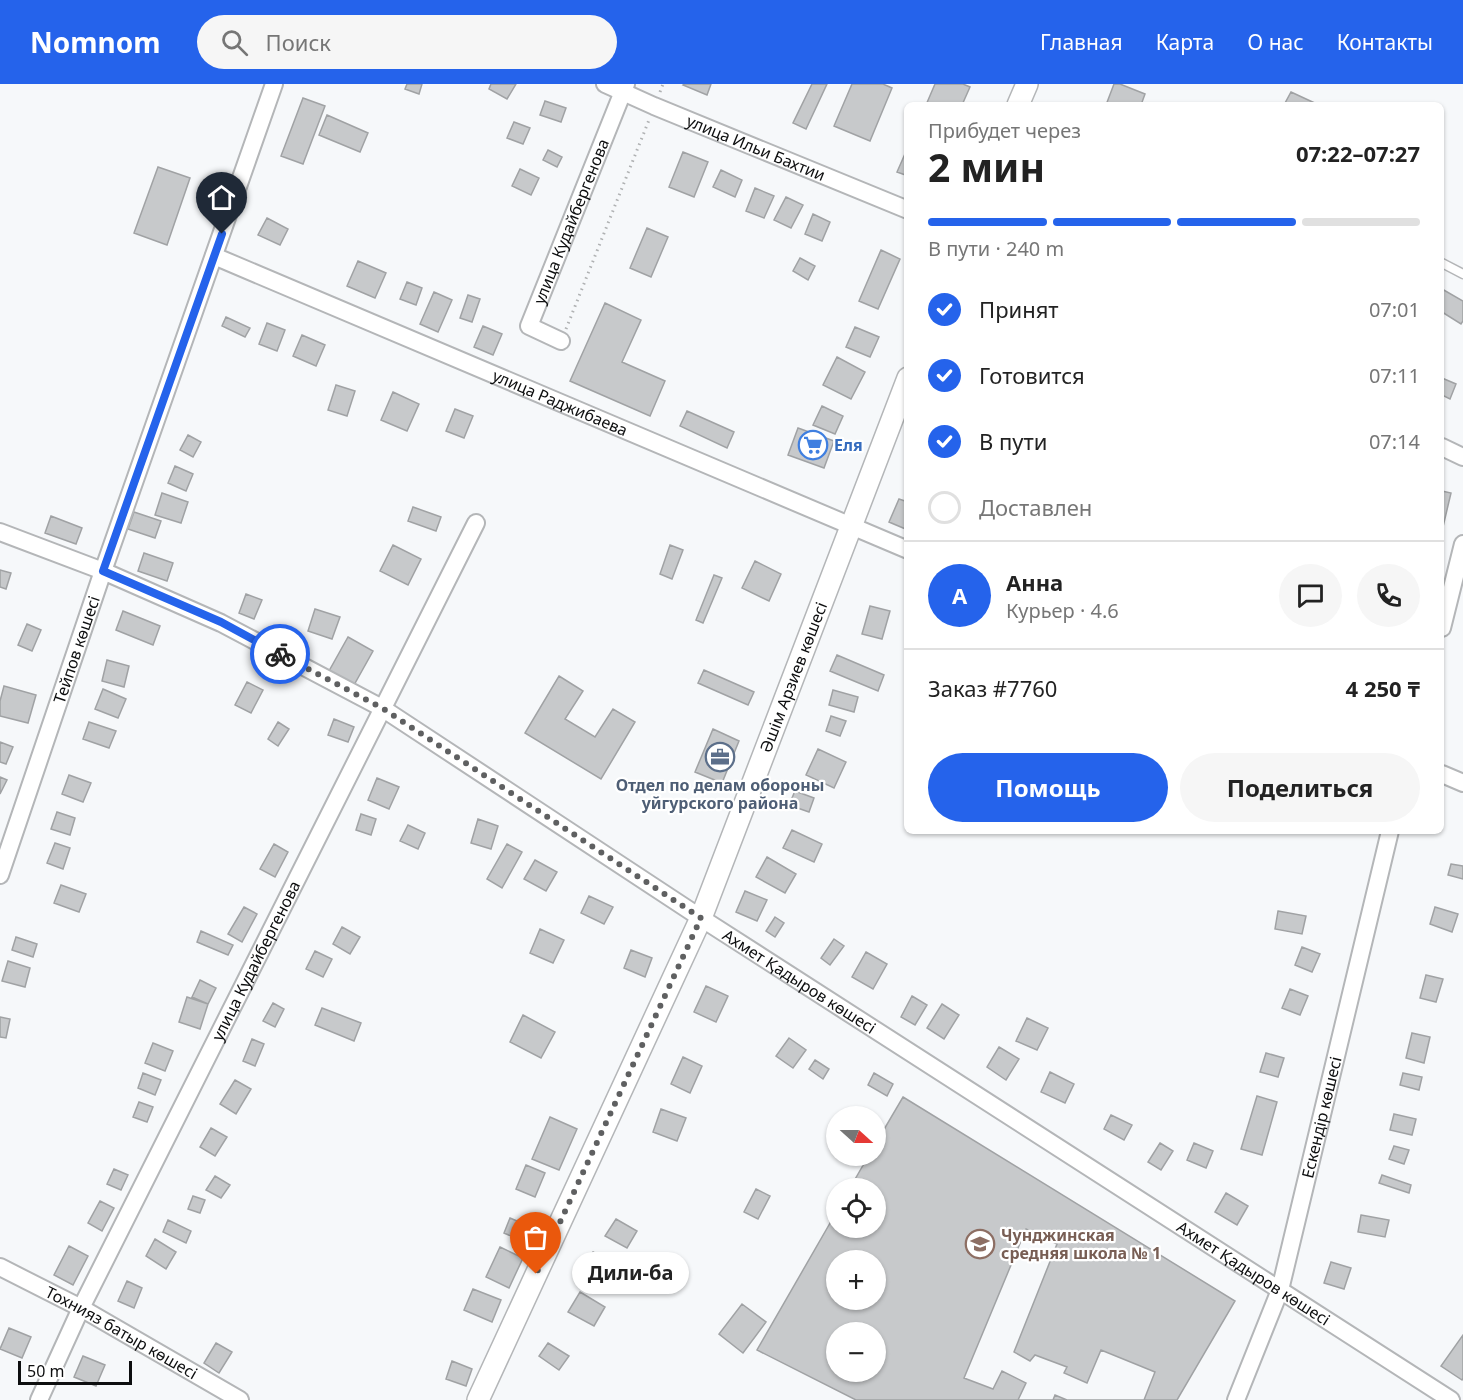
<!DOCTYPE html>
<html lang="ru">
<meta charset="utf-8">
<style>
:root{--surface:#fff;--page:#f6f6f6;--text:#222;--muted:#767676;--line:#e0e0e0;--accent:#2563eb}
body{margin:0;font-family:"Noto Sans",sans-serif;background:var(--page);color:var(--text);height:100vh;display:flex;flex-direction:column;font-size:22px;white-space:nowrap}
*{box-sizing:border-box;margin:0}
p{font-size:20px;color:var(--muted)}
.icon{flex:none;width:33px;height:33px;fill:none;stroke:currentColor;stroke-width:2;stroke-linecap:round;stroke-linejoin:round}
.map{position:relative;flex:1;overflow:hidden}
.details{position:absolute;left:904px;top:18px;width:540px;height:732px;display:flex;flex-direction:column;background:var(--surface);border-radius:9px;box-shadow:0 2px 4px #0004}
.details>*{flex:none}
.needle{width:39px;rotate:111deg}
.fabs{position:absolute;left:826px;top:1022px;display:grid;gap:12px}
.fabs a{display:grid;place-items:center;width:60px;height:60px;border-radius:50%;background:var(--surface);box-shadow:0 2px 4px #0004;font-size:30px}
.scale{position:absolute;left:18px;bottom:15px;width:114px;box-sizing:border-box;padding-left:6px;border:3px solid #0d0e0f;border-top:0;font-size:16px;line-height:21px;white-space:nowrap;color:#0d0e0f;-webkit-text-stroke:4px #fff;paint-order:stroke}
.pin{position:absolute;display:grid;place-items:center;width:51px;height:51px;color:#fff;margin:-62px -26px;border-radius:50% 50% 50% 0;rotate:-45deg;box-shadow:0 0 6px #0007}
.pin .icon{rotate:45deg}
.courier{position:absolute;display:grid;place-items:center;width:60px;height:60px;margin:-30px;border:4px solid #2563eb;border-radius:50%;background:#fff;color:#222;box-shadow:0 2px 8px #0007}
.bubble{position:absolute;height:42px;border-radius:21px;background:var(--surface);box-shadow:0 2px 4px #0004;font-size:20px;font-weight:700;line-height:42px;text-align:center}
.headline em{font-style:normal;font-weight:700}
.headline div{display:flex;flex-direction:column-reverse}
.headline{display:flex;align-items:center;justify-content:space-between;height:102px;padding:0 24px}
h1{font-size:39px;font-weight:700;line-height:45px}
.bar{display:grid;grid-template-columns:repeat(4,1fr);gap:9px 6px;align-content:center;height:72px;padding:0 24px}
.bar i{height:8px;border-radius:4px;background:var(--line)}
.bar .on{background:var(--accent)}
.bar p{grid-column:span 4}
.line{display:flex;align-items:center;gap:15px;padding:0 24px;border-top:2px solid var(--line)}
.line div{flex:1}
.round{display:grid;place-items:center;flex:none;width:63px;height:63px;border-radius:32px;background:var(--page)}
ol{padding:0 24px;list-style:none}
li{display:flex;align-items:center;gap:18px;height:66px}
li p{margin-inline-start:auto}
li .icon{padding:6px;border-radius:50%;background:var(--accent);color:#fff;stroke-width:4}
li:last-child{color:var(--muted)}
li i{width:33px;height:33px;border:3px solid var(--line);border-radius:50%}
.cta{display:flex;gap:12px;margin-top:auto;padding:12px 24px}
.cta a{flex:1;height:69px;border-radius:36px;background:var(--accent);color:#fff;font-size:24px;font-weight:700;line-height:69px;text-align:center}
.cta a+a{background:var(--page);color:var(--text)}
header{display:flex;align-items:center;gap:36px;box-sizing:border-box;height:84px;padding:0 30px;background:var(--accent);color:#fff}
header strong{font-size:28px}
nav{display:flex;gap:33px;margin-inline-start:auto;font-size:21px}
.search{width:420px;height:54px;background:var(--page);display:flex;align-items:center;gap:15px;box-sizing:border-box;padding:0 21px;border-radius:33px;color:var(--muted);font-size:22px}
.map>svg:first-child{display:block}
.building{fill:#c7c9cb;stroke:#a0a2a4;stroke-width:1.5;fill-rule:evenodd}
.lines{fill:none;stroke-linecap:round;stroke-linejoin:round}
.service-casing{stroke:#b4b6b8;stroke-width:11}
.minor-casing{stroke:#b4b6b8;stroke-width:20}
.tertiary-casing{stroke:#b4b6b8;stroke-width:24}
.path{stroke:#afb1b2;stroke-width:3;stroke-dasharray:1.5 4.5;stroke-linecap:butt}
.service{stroke:#fff;stroke-width:8}
.minor{stroke:#fff;stroke-width:16}
.tertiary{stroke:#fff;stroke-width:21}
.done{stroke:#5f6061;stroke-width:6;stroke-dasharray:0 10.8}
.route{stroke:#2563eb;stroke-width:8}
.labels{text-anchor:middle;stroke-width:4.5;stroke-linejoin:round;paint-order:stroke}
.street-label{font-size:16px;fill:#0d0e0f;stroke:#fff}
.shop-label{font-size:16px;font-weight:bold;fill:#366cbe;stroke:#fff;text-anchor:start}
.service-label{font-size:16px;font-weight:bold;fill:#4e5e75;stroke:#fff}
.education-label{font-size:16px;font-weight:bold;fill:#785e54;stroke:#fff;text-anchor:start}
</style>
<header>
<strong>Nomnom</strong>
<div class="search"><svg class="icon" aria-label="search" viewBox="0 0 24 24"><circle cx="10" cy="10" r="6"/><path d="M15 15l6 6"/></svg>Поиск</div>
<nav><a>Главная</a><a>Карта</a><a>О нас</a><a>Контакты</a></nav>
</header>
<div class="map">
<svg width="1463" height="1316" viewBox="0 0 1463 1316">
<rect width="100%" height="100%" fill="#f6f8fa"/>
<path class="building" d="M407 0H422L419 10 405 5Z
M491 0H516L507 15 489 5Z
M684 0H711L707 11 683 1Z
M812 0H827L806 45 793 39Z
M852 0H883L892 4 870 57 834 42Z
M935 0H963L970 3 962 21H926Z
M1114 0H1120L1145 10 1141 21H1106Z
M1291 8 1319 21H1284Z
M303 14 325 22 303 80 281 72Z
M545 17 566 24 561 38 540 31Z
M327 31 368 49 360 68 319 51Z
M514 38 530 44 523 60 507 54Z
M908 63V92L897 88Z
M548 66 562 73 557 83 543 76Z
M683 68 708 78 694 113 669 103Z
M158 83 190 94 167 161 134 149Z
M520 85 539 94 531 111 512 102Z
M721 86 742 96 735 113 713 103Z
M755 104 774 112 764 134 746 127Z
M786 113 803 121 791 144 774 136Z
M813 130 830 138 822 157 805 150Z
M267 134 288 145 280 161 258 151Z
M647 144 668 153 651 193 630 184Z
M881 166 900 175 878 225 859 217Z
M800 174 815 182 808 196 793 187Z
M358 177 386 189 375 214 347 202Z
M407 198 422 204 416 221 400 215Z
M1442 205 1463 217V237L1461 240 1442 228Z
M434 208 452 216 438 248 420 240Z
M468 211 480 215 472 238 460 234Z
M605 219 641 236 622 278 665 297 650 332 570 297Z
M226 233 250 244 245 253 222 242Z
M267 239 285 246 277 267 259 260Z
M483 242 502 250 493 271 474 263Z
M855 243 879 253 870 273 846 263Z
M302 251 325 261 316 282 293 272Z
M837 273 865 288 851 315 823 301Z
M1442 294 1456 300 1450 315 1442 311Z
M336 301 355 307 347 332 328 326Z
M393 308 419 320 407 347 381 336Z
M822 322 843 332 835 350 813 341Z
M455 325 473 332 464 354 446 347Z
M687 327 734 348 727 364 680 342Z
M798 344 834 357 824 384 788 371Z
M188 351 201 358 193 373 180 366Z
M175 382 193 390 186 407 168 399Z
M1442 407 1451 409 1442 447Z
M162 409 188 418 181 439 155 431Z
M899 415 908 418V446L889 438Z
M413 423 441 433 436 447 408 437Z
M134 428 161 437 155 454 128 445Z
M51 432 82 444 76 460 45 449Z
M393 461 421 475 408 501 380 487Z
M670 461 683 466 672 495 660 490Z
M144 469 173 479 167 497 138 487Z
M755 477 781 490 769 517 742 504Z
M0 486 11 489 6 505 0 503Z
M714 491 722 494 703 539 696 536Z
M246 510 262 516 254 535 239 529Z
M870 522 890 527 882 555 862 550Z
M315 525 340 533 332 555 308 547Z
M123 527 160 542 153 561 116 546Z
M27 540 41 546 32 567 18 561Z
M348 553 373 567 354 601 329 587Z
M837 571 884 591 878 607 830 587Z
M107 576 129 582 124 603 102 597Z
M704 586 754 608 748 621 698 599Z
M559 592 583 607 565 635 595 653 613 625 635 638 601 695 525 649Z
M247 598 263 606 251 629 235 621Z
M4 602 36 611 28 639 0 632V617Z
M103 605 126 615 118 634 95 625Z
M833 606 858 613 854 628 829 621Z
M831 632 846 637 840 652 826 647Z
M334 635 354 643 348 658 328 651Z
M89 638 116 647 109 664 83 655Z
M278 638 289 645 278 662 268 655Z
M713 645 739 657 722 699 695 688Z
M0 658 13 663 6 680 0 678Z
M818 665 846 678 834 704 806 691Z
M69 691 91 699 83 718 62 710Z
M0 693 7 696 0 710Z
M377 694 399 703 389 725 368 716Z
M795 707 814 714 809 728 789 721Z
M57 728 75 734 70 751 51 745Z
M361 730 376 735 371 751 356 746Z
M478 735 498 742 491 765 471 759Z
M408 741 425 749 418 765 400 757Z
M792 746 822 760 814 778 783 764Z
M55 759 70 764 63 785 47 779Z
M274 760 288 768 275 793 260 785Z
M507 760 522 768 502 804 487 795Z
M767 773 796 790 785 809 756 793Z
M535 776 557 788 546 807 524 795Z
M1451 780 1463 782V795L1448 791Z
M61 801 86 810 79 828 54 819Z
M745 807 767 816 757 837 736 828Z
M589 812 613 823 604 840 581 829Z
M244 823 257 830 242 858 228 850Z
M1435 823 1458 830 1452 848 1430 840Z
M1278 827 1306 832 1302 850 1275 845Z
M775 833 784 839 775 853 766 847Z
M342 843 360 853 350 870 333 860Z
M540 845 564 856 553 879 530 869Z
M201 847 233 861 228 871 197 858Z
M16 853 37 860 33 873 12 866Z
M834 855 844 862 830 881 821 874Z
M1302 863 1320 870 1312 888 1295 881Z
M631 866 652 874 645 893 624 884Z
M315 867 332 875 323 893 306 885Z
M866 868 887 880 873 905 852 893Z
M8 877 30 884 25 903 2 897Z
M1426 891 1443 895 1436 918 1420 914Z
M200 896 216 904 208 920 192 913Z
M706 902 728 912 716 938 694 928Z
M1290 905 1308 912 1300 931 1282 924Z
M912 912 927 921 915 941 901 933Z
M187 913 208 920 200 945 179 938Z
M273 919 284 925 275 943 263 937Z
M942 920 959 931 944 955 927 944Z
M322 924 361 939 354 957 315 941Z
M523 931 555 948 541 974 510 958Z
M0 933 10 935 6 954 0 953Z
M1027 934 1048 944 1037 966 1016 957Z
M1412 949 1430 953 1424 979 1406 974Z
M789 954 806 966 793 984 776 972Z
M252 955 264 960 255 982 243 977Z
M153 959 173 967 165 987 145 979Z
M999 963 1019 975 1006 996 987 983Z
M1266 969 1284 974 1278 993 1260 988Z
M683 973 702 982 690 1009 671 1000Z
M815 976 829 985 823 995 809 985Z
M1050 988 1074 1000 1065 1019 1041 1008Z
M143 989 161 996 155 1011 138 1004Z
M874 989 893 1000 887 1012 868 1001Z
M1403 989 1422 993 1419 1006 1400 1001Z
M235 996 251 1005 236 1030 220 1020Z
M1257 1012 1277 1018 1262 1071 1241 1065Z
M903 1013 1235 1217 1177 1316H856L757 1266 837 1127V1143H876V1104H850L869 1071H876V1059ZM837 1176H876V1215H837ZM837 1248H876V1287H837Z
M139 1018 153 1023 147 1038 133 1033Z
M661 1025 686 1034 677 1057 653 1048Z
M1394 1030 1416 1035 1412 1051 1390 1046Z
M1111 1031 1132 1041 1124 1056 1104 1045Z
M550 1033 577 1045 559 1086 532 1075Z
M211 1044 227 1053 215 1072 200 1063Z
M1160 1059 1173 1067 1161 1086 1148 1078Z
M1194 1059 1213 1067 1206 1084 1187 1076Z
M1394 1062 1409 1066 1404 1080 1389 1075Z
M526 1081 545 1089 535 1113 516 1105Z
M114 1085 128 1091 121 1106 107 1100Z
M1382 1091 1411 1101 1409 1109 1379 1099Z
M215 1092 230 1101 221 1114 206 1106Z
M756 1105 770 1112 758 1135 744 1128Z
M1226 1109 1248 1122 1237 1141 1215 1128Z
M193 1112 205 1116 200 1129 188 1125Z
M100 1117 114 1124 102 1147 88 1139Z
M1361 1131 1389 1136 1385 1153 1358 1148Z
M510 1134 531 1143 525 1158 504 1149Z
M616 1135 637 1147 627 1164 605 1152Z
M168 1136 191 1147 186 1159 163 1148Z
M1026 1145 1057 1160 1014 1268 1030 1277 1035 1271 1067 1283 1064 1289 1087 1299 1101 1266 1155 1288 1144 1316H1067L1055 1311 1053 1316H1018L1026 1299 1002 1287 993 1305 964 1294Z
M155 1155 176 1168 166 1185 146 1172Z
M69 1162 88 1172 73 1201 54 1191Z
M500 1163 523 1174 509 1204 486 1193Z
M593 1168 622 1184 612 1203 583 1186Z
M1331 1178 1351 1184 1344 1205 1324 1199Z
M127 1197 142 1204 134 1224 118 1217Z
M473 1205 501 1216 492 1238 464 1226Z
M580 1208 605 1223 594 1242 568 1228Z
M742 1220 766 1238 743 1269 719 1250Z
M9 1244 31 1253 22 1274 0 1265Z
M1463 1251V1294L1462 1296 1441 1282Z
M216 1259 232 1268 219 1289 204 1279Z
M548 1259 569 1272 559 1286 539 1272Z
M83 1272 105 1281 96 1302 74 1293Z
M452 1277 472 1285 466 1302 446 1295Z"/>
<g class="lines">
<g class="service-casing">
<path id="service" d="M1442 179 1463 190"/>
</g>
<g class="minor-casing">
<g id="minor">
<path id="s1" d="M605 0 654 22 908 126"/>
<path id="s2" d="M214 172 908 466"/>
<path id="s3" d="M561 257 529 242 626 0"/>
<path d="M1442 363 1463 373"/>
<path id="s4" d="M0 448 103 487 221 539 382 624 701 834 1451 1316"/>
<path d="M1442 544 1463 460"/>
<path d="M1442 690 1463 699"/>
<path id="s5" d="M0 791 103 487 274 0"/>
<path id="s6" d="M0 1183 81 1224 240 1316"/>
<path id="s7" d="M39 1316 81 1224 476 439"/>
<path id="s8" d="M1236 1316 1280 1206 1390 747"/>
</g>
</g>
<g class="tertiary-casing">
<g id="tertiary">
<path d="M1018 21 1027 0"/>
<path id="s9" d="M478 1316 701 834 908 294"/>
</g>
</g>
<path class="path" d="M660 8 663 0
M566 245 649 36"/>
<use href="#service" class="service"/>
<use href="#minor" class="minor"/>
<use href="#tertiary" class="tertiary"/>
</g>
<g class="lines">
<path class="done" d="M280 570 382 624 701 834 536 1190"/>
<path class="route" d="M222 150 103 487 221 538 280 570"/>
</g>
<defs>
<g id="supermarket-ring" transform="scale(1.5)"><circle r="9.5" fill="#fff" stroke="#3f7fe0" stroke-width="1.5"/><path d="M-6-5.5h2.5l.6 2H6L4.5 2H-2.5L-4.4-4H-6ZM-1.5 3.2a1.3 1.3 0 1 0 .1 0ZM3 3.2a1.3 1.3 0 1 0 .1 0Z" fill="#3f7fe0"/></g>
<g id="office-ring" transform="scale(1.5)"><circle r="9.5" fill="#fff" stroke="#5c6f8a" stroke-width="1.5"/><path d="M-6-3h4V-5.5h4V-3h4V5H-6ZM-1-4.5V-3h2v-1.5ZM-6 0V1H6V0Z" fill="#5c6f8a"/></g>
<g id="school-ring" transform="scale(1.5)"><circle r="9.5" fill="#fff" stroke="#8d6e63" stroke-width="1.5"/><path d="M0-5L7-2L0 1L-7-2ZM-4 1L0 2.5L4 1V4Q0 6-4 4Z" fill="#8d6e63"/></g>
</defs>
<g fill-rule="evenodd">
<use href="#supermarket-ring" x="813" y="361"/>
<use href="#office-ring" x="720" y="673"/>
<use href="#school-ring" x="980" y="1160"/>
</g>
<g class="labels">
<g class="street-label">
<text dy="6" stroke="none"><textPath href="#s1" startOffset="164">улица Ильи Бахтии</textPath></text>
<text dy="6" stroke="none"><textPath href="#s3" startOffset="148">улица Кудайбергенова</textPath></text>
<text dy="6" stroke="none"><textPath href="#s2" startOffset="376">улица Раджибаева</textPath></text>
<text dy="6" stroke="none"><textPath href="#s5" startOffset="238">Тейпов көшесі</textPath></text>
<text dy="6" stroke="none"><textPath href="#s9" startOffset="789">Әшім Арзиев көшесі</textPath></text>
<text dy="6" stroke="none"><textPath href="#s7" startOffset="490">улица Кудайбергенова</textPath></text>
<text dy="6" stroke="none"><textPath href="#s4" startOffset="920">Ахмет Қадыров көшесі</textPath></text>
<text dy="6" stroke="none"><textPath href="#s8" startOffset="296">Ескендір көшесі</textPath></text>
<text dy="6" stroke="none"><textPath href="#s4" startOffset="1460">Ахмет Қадыров көшесі</textPath></text>
<text dy="6" stroke="none"><textPath href="#s6" startOffset="138">Тохнияз батыр көшесі</textPath></text>
</g>
<g class="shop-label">
<text x="834" y="367">Еля</text>
</g>
<g class="service-label">
<text x="720" y="707">Отдел по делам обороны<tspan x="720" dy="18">уйгурского района</tspan></text>
</g>
<g class="education-label">
<text x="1001" y="1157">Чунджинская<tspan x="1001" dy="18">средняя школа № 1</tspan></text>
</g>
</g>
</svg>
<div class="fabs">
<a><svg class="needle" viewBox="-14 -14 28 28"><path d="M0-13l5 13h-10z" fill="#e53935"/><path d="M0 13l5-13h-10z" fill="#767676"/></svg></a>
<a><svg class="icon" aria-label="locate" viewBox="0 0 24 24"><circle cx="12" cy="12" r="6"/><path d="M12 2v4M12 18v4M2 12h4M18 12h4"/></svg></a>
<a>+</a>
<a>−</a>
</div>
<div class="scale">50 m</div>
<div class="pin" style="left:536px;top:1190px;background:#ea580c"><svg class="icon" aria-label="bag" viewBox="0 0 24 24"><path d="M5 8h14l-1 12H6zM9 8a3 3 0 0 1 6 0"/></svg></div>
<div class="pin" style="left:222px;top:150px;background:#1f2937"><svg class="icon" aria-label="home" viewBox="0 0 24 24"><path d="M3 11l9-7 9 7M6 9v11h12V9"/></svg></div>
<div class="courier" style="left:280px;top:570px"><svg class="icon" aria-label="bike" viewBox="0 0 24 24"><circle cx="6" cy="16" r="4"/><circle cx="18" cy="16" r="4"/><path d="M6 16l4-8h5l3 8M10 8l3 8H6M13 5h3"/></svg></div>
<div class="bubble" style="left:572px;top:1168px;width:117px">Дили-ба</div>
<section class="details">
<div class="headline"><div><h1>2 мин</h1><p>Прибудет через</p></div><em>07:22–07:27</em></div>
<div class="bar"><i class="on"></i><i class="on"></i><i class="on"></i><i></i><p>В пути · 240 m</p></div>
<ol>
<li><svg class="icon" aria-label="check" viewBox="0 0 24 24"><path d="M5 12l5 5 9-10"/></svg>Принят<p>07:01</p></li>
<li><svg class="icon" aria-label="check" viewBox="0 0 24 24"><path d="M5 12l5 5 9-10"/></svg>Готовится<p>07:11</p></li>
<li><svg class="icon" aria-label="check" viewBox="0 0 24 24"><path d="M5 12l5 5 9-10"/></svg>В пути<p>07:14</p></li>
<li><i></i>Доставлен</li>
</ol>
<div class="line" style="height:108px"><b class="round" style="background:var(--accent);color:#fff">А</b><div><b>Анна</b><p>Курьер · 4.6</p></div><a class="round"><svg class="icon" aria-label="chat" viewBox="0 0 24 24"><path d="M4 5h16v11H9l-5 4z"/></svg></a><a class="round"><svg class="icon" aria-label="phone" viewBox="0 0 24 24"><path d="M5 4h4l2 5-3 2q2 4 5 5l2-3 5 2v4C11 20 4 13 5 4z"/></svg></a></div>
<div class="line" style="height:78px"><div>Заказ #7760</div><b>4 250 ₸</b></div>
<div class="cta"><a>Помощь</a><a>Поделиться</a></div>
</section>
</div>
